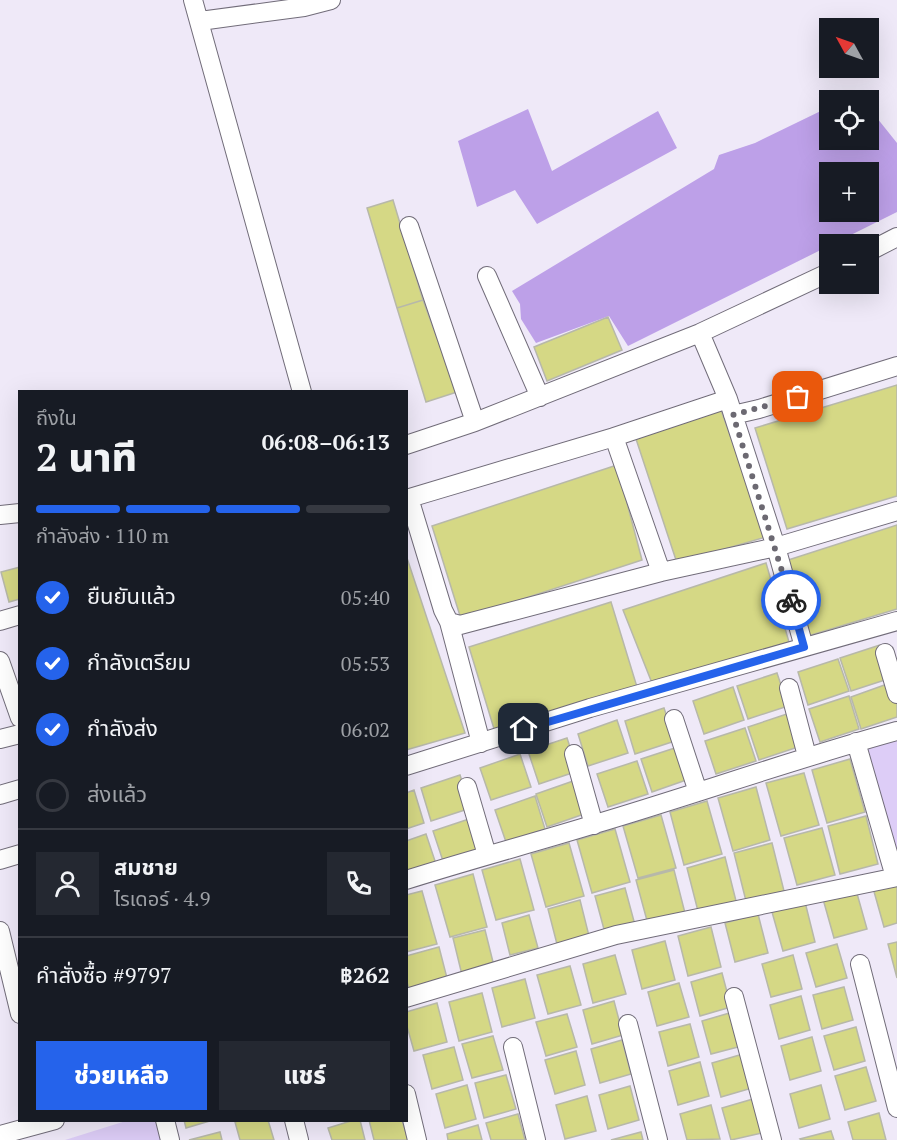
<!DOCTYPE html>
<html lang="th">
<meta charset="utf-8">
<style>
:root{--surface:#171b24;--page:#242831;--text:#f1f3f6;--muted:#9ea1a6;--line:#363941;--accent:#2563eb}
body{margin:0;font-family:"PT Serif","Noto Sans Thai",serif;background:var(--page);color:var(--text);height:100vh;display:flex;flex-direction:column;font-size:22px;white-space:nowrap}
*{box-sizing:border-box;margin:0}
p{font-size:20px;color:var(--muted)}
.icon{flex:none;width:33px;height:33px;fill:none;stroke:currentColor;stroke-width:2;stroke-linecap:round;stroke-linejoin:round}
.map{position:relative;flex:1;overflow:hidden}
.side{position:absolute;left:18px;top:390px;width:390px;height:732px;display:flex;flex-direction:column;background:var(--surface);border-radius:0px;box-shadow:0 6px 24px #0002}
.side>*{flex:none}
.needle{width:39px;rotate:310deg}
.tools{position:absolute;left:819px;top:18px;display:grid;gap:12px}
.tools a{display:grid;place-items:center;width:60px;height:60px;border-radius:0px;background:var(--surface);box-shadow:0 6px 24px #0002;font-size:30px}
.pin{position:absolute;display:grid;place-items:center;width:51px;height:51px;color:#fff;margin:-26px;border-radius:12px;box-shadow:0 3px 9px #0006}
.courier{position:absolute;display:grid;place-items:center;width:60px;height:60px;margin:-30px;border:4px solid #2563eb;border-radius:50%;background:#fff;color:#222;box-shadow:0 2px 8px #0007}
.headline em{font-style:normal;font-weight:800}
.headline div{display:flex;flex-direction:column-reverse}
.headline{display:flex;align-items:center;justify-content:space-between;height:102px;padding:0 18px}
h1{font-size:39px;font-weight:800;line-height:45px}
.bar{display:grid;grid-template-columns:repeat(4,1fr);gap:9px 6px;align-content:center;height:72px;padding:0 18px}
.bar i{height:8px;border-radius:4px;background:var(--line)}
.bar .on{background:var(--accent)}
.bar p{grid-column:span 4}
.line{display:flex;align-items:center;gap:15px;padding:0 18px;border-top:2px solid var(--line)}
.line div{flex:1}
.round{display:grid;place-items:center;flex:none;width:63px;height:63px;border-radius:0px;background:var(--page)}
ol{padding:0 18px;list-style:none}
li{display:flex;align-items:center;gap:18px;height:66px}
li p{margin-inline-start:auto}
li .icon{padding:6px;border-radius:50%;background:var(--accent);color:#fff;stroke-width:4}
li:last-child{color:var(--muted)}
li i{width:33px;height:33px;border:3px solid var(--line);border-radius:50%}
.button{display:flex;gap:12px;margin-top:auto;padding:12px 18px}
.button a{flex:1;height:69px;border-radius:0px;background:var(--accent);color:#fff;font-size:24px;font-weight:800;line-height:69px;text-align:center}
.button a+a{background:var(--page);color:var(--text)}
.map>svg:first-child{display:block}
.green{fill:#ddcdf7}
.water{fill:#bda0e8;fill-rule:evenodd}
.building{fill:#d5d885;stroke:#b7b8a9;stroke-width:1.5}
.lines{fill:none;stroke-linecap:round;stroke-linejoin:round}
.street-casing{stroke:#716c79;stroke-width:20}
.street{stroke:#fff;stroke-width:18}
.done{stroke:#6c6972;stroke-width:6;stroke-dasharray:0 10.8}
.route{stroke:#2563eb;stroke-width:8}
</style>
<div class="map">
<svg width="897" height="1140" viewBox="0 0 897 1140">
<rect width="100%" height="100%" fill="#efe9f8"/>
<path class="green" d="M897 729V871L856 742Z
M129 1120 155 1121 161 1140H65Z"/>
<path class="water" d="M829 107 830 140H868L869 108 897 143V212L628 346 609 316 536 343 521 319 520 304 512 291 714 169 719 155 755 143ZM868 172V212H830V172Z
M528 109 552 171 658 111 677 148 537 224 515 190 477 207 458 141Z"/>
<path class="building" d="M393 200 423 300 397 308 367 208Z
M423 300 457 392 426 402 397 308Z
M608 317 622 350 547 381 534 347Z
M897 385V496L787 529 755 428Z
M721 410 766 537 677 563 636 439Z
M617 465 642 560 461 619 432 526Z
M897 525V609L808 636 782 562Z
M406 555 465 733 406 750Z
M766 563 789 642 652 683 623 610Z
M20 567V599L9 602 1 572Z
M611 602 637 687 495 732 469 647Z
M880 645 891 678 851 691 840 658Z
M838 659 849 691 808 705 798 672Z
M777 673 788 706 748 719 737 686Z
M890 683 897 703V717L861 729 851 697Z
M733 687 744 720 704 734 693 701Z
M849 696 859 729 820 742 809 709Z
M664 708 675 741 635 754 625 721Z
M787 714 798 747 759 760 748 727Z
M617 720 628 753 588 766 578 734Z
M745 728 756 761 716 774 705 741Z
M567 738 578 771 539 784 528 751Z
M681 746 692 778 652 792 641 759Z
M520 754 531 787 491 800 480 768Z
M850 759 865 812 827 823 812 770Z
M637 761 648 794 608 807 597 774Z
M804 773 819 825 781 836 766 783Z
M460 775 471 808 431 821 421 788Z
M576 780 587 813 547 827 536 794Z
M756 787 770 840 733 851 718 798Z
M414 790 424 823 406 829V793Z
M535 796 545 829 506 842 495 810Z
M707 801 722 854 684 865 670 812Z
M661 815 676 868 638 878 623 826Z
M866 816 878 864 840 874 828 826Z
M472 818 483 851 444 864 433 831Z
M822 828 835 875 797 885 784 838Z
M615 829 630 882 592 893 577 840Z
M426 834 437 867 406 877V841Z
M569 843 584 896 546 907 531 854Z
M772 843 784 891 746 901 734 853Z
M725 857 737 905 699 915 687 868Z
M520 859 534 910 496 920 482 870Z
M674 870 686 917 649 928 636 880Z
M473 874 487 927 450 937 435 885Z
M897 882V923L884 927 873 888Z
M625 888 635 925 605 933 595 896Z
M856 890 867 929 834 938 823 899Z
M422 891 437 944 406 952V895Z
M580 900 590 940 558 948 548 909Z
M805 902 815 942 783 951 772 912Z
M758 914 768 953 735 962 725 923Z
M529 915 538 948 510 955 502 923Z
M711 927 721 967 688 976 678 936Z
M485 930 494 966 462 975 453 938Z
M665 941 675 980 642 989 632 950Z
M897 942V978L888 944Z
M837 944 847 978 816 987 806 953Z
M439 947 448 982 410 992 406 979V956Z
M615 955 626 994 593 1003 583 964Z
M793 955 802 989 771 997 762 964Z
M570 966 581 1005 548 1014 537 975Z
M722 973 731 1007 700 1016 691 982Z
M525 979 535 1018 502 1027 492 988Z
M679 983 689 1017 657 1026 648 992Z
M844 987 853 1020 822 1029 813 995Z
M482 993 492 1032 459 1041 449 1002Z
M801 996 810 1030 779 1039 770 1005Z
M614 1001 623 1035 592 1044 583 1010Z
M437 1003 447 1042 414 1051 406 1023V1012Z
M733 1012 742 1046 711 1054 702 1021Z
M567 1014 577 1047 546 1056 536 1022Z
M690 1024 699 1057 668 1066 659 1032Z
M856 1027 865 1061 834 1070 824 1036Z
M493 1036 503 1070 472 1078 462 1044Z
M812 1037 821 1071 790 1080 781 1046Z
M622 1040 631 1074 600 1083 591 1049Z
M454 1047 463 1080 432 1089 423 1055Z
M576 1051 585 1085 555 1094 545 1060Z
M743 1054 752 1088 721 1097 712 1063Z
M700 1062 709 1096 678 1105 669 1071Z
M866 1067 876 1101 845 1110 835 1076Z
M506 1075 516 1109 484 1118 475 1083Z
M467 1085 476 1119 445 1128 436 1094Z
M821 1085 830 1119 799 1128 790 1094Z
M630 1086 639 1120 608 1129 599 1095Z
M587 1096 596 1131 565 1139 556 1105Z
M753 1099 762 1133 731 1140 722 1108Z
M711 1105 720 1139 687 1140 680 1114Z
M879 1113 886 1140H853L848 1122Z
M518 1114 525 1140H491L486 1123Z
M184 1120H213L186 1128Z
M241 1120H268L274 1140H240L235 1122Z
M354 1120H360L365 1140H332L328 1128Z
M369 1120H402L408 1140H374Z
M478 1125 482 1140H448L447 1134Z
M831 1131 834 1140H801L800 1139Z
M220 1132 222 1140H189Z
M641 1132 643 1140H611Z"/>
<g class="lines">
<g class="street-casing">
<path id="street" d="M193 0 302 392
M200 21 304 7 331 0
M409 226 475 422
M868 252 897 237
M487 276 540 397
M700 333 728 399 776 547 804 647
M733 415 759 409 897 366
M614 437 661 572
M406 445 475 422 700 333 830 272
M409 498 443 610 449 622 460 625 661 572 776 547 897 511
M406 499 614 437 728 399
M0 515 20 513
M0 621 20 615
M449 622 481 743
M885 653 897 694
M0 661 20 718
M789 688 807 756
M674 719 698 792
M0 739 20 734
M856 742 895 877
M574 754 594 825
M406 766 590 708 897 621
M467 787 487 855
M0 795 20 789
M0 860 20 854
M406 880C469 860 533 843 595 824 696 794 795 759 897 731
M0 931 20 1014
M860 964 897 1108
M734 997 772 1140
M406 998 616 935 897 877
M628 1024 658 1140
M513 1047 536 1140
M406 1094 417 1140
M165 1120 170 1140
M294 1120 299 1140
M0 1135 55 1120"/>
</g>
<use href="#street" class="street"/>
</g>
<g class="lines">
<path class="done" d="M791 600 733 415 798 397"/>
<path class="route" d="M524 729 804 647 791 600"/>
</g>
</svg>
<div class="tools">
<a><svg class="needle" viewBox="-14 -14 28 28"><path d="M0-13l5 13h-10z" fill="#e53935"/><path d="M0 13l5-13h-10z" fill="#9ea1a6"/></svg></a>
<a><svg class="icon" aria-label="locate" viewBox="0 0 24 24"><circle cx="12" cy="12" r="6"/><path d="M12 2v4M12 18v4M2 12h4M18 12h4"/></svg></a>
<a>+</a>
<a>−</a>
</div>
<div class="pin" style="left:798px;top:397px;background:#ea580c"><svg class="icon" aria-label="bag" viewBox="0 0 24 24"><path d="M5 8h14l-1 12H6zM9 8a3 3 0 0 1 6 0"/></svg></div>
<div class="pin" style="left:524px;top:729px;background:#1f2937"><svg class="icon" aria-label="home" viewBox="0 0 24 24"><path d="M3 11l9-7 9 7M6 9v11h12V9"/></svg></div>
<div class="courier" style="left:791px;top:600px"><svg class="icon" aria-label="bike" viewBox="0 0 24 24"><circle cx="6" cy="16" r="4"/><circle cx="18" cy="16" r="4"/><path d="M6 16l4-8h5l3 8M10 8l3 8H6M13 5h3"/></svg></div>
<section class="side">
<div class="headline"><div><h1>2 นาที</h1><p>ถึงใน</p></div><em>06:08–06:13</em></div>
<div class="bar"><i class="on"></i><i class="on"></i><i class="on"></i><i></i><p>กำลังส่ง · 110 m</p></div>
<ol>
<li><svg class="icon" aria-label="check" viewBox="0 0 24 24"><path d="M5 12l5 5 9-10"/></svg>ยืนยันแล้ว<p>05:40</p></li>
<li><svg class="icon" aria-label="check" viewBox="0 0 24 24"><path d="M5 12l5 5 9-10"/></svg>กำลังเตรียม<p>05:53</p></li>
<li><svg class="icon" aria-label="check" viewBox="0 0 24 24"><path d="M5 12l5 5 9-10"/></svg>กำลังส่ง<p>06:02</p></li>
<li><i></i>ส่งแล้ว</li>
</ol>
<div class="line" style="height:108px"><a class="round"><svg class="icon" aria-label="person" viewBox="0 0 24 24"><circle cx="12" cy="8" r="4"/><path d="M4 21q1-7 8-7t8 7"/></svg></a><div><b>สมชาย</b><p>ไรเดอร์ · 4.9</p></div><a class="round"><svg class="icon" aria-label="phone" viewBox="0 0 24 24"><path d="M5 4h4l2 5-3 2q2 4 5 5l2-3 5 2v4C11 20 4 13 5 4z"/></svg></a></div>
<div class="line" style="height:78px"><div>คำสั่งซื้อ #9797</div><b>฿262</b></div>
<div class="button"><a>ช่วยเหลือ</a><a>แชร์</a></div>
</section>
</div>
